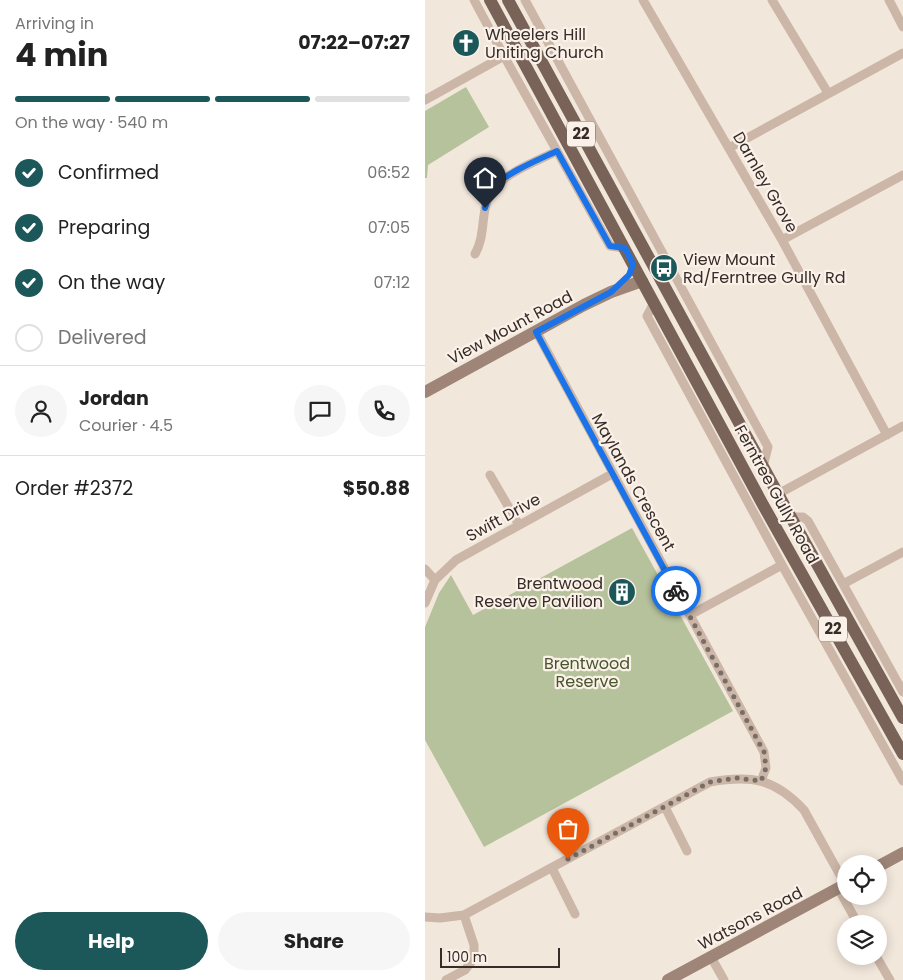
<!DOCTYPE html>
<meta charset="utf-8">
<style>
:root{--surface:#fff;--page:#f6f6f6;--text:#222;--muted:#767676;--line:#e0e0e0;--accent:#1c5859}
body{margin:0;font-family:Poppins,sans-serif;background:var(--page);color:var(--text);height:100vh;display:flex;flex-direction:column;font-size:19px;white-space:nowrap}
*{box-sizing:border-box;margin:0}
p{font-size:16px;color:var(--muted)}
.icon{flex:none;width:28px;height:28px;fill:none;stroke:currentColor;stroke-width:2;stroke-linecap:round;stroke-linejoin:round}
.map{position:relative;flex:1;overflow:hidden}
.drawer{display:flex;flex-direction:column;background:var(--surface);width:425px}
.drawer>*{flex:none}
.controls{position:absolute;left:412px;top:855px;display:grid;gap:10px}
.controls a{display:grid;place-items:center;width:50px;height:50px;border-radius:50%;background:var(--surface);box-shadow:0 2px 12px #0003;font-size:25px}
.scale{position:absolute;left:15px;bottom:12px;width:120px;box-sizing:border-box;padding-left:5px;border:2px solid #372c28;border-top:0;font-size:14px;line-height:18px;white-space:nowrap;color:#372c28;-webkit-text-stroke:4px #faf1e8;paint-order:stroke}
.pin{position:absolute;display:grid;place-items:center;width:42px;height:42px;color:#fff;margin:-51px -21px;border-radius:50% 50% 50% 0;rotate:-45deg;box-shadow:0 0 5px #0007}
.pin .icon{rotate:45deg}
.courier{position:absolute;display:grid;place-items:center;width:50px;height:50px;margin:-25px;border:4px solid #1a73e8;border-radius:50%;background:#fff;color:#222;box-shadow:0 1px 6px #0007}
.overview em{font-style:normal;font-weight:700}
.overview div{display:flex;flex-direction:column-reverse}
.overview{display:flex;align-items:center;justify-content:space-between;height:85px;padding:0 15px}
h1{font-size:32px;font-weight:700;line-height:38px}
.bar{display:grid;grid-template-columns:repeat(4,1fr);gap:8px 5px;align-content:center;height:60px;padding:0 15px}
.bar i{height:6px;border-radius:4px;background:var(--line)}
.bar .selected{background:var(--accent)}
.bar p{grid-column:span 4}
.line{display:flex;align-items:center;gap:12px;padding:0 15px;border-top:1px solid var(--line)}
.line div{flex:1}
.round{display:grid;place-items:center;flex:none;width:52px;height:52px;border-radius:26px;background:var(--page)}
ol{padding:0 15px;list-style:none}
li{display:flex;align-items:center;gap:15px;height:55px}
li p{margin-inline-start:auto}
li .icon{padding:5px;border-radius:50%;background:var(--accent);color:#fff;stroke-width:4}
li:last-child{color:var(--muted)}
li i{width:28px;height:28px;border:2px solid var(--line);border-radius:50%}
.primary-button{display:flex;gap:10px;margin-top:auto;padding:10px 15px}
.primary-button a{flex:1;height:58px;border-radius:30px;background:var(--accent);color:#fff;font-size:20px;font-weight:700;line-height:58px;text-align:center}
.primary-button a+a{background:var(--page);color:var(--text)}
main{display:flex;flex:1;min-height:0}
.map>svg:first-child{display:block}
.green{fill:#b6c29b}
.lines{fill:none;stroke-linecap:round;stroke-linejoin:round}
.street{stroke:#cbb6a7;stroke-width:9}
.secondary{stroke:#9e8578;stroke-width:12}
.primary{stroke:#796258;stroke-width:12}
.done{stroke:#786d67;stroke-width:5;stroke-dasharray:0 9}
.route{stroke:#1a73e8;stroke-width:6}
.labels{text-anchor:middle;stroke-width:4.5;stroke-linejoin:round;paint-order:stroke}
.shield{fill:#faf1e8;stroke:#726762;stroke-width:1}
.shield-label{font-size:15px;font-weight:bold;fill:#372c28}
.poi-label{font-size:16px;fill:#372c28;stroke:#faf1e8;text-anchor:start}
.street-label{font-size:16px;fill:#372c28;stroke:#faf1e8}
.park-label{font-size:16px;fill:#48562b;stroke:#faf1e8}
</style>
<main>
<section class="drawer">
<div class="overview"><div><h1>4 min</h1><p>Arriving in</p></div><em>07:22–07:27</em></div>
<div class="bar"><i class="selected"></i><i class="selected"></i><i class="selected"></i><i></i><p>On the way · 540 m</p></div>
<ol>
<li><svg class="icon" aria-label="check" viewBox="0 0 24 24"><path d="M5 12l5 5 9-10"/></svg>Confirmed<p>06:52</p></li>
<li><svg class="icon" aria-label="check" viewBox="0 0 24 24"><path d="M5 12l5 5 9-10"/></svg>Preparing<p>07:05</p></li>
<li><svg class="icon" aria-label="check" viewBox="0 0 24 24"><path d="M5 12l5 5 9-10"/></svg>On the way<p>07:12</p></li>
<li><i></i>Delivered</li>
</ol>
<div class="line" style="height:90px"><a class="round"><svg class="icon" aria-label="person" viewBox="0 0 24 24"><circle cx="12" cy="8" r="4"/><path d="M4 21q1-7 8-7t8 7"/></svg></a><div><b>Jordan</b><p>Courier · 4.5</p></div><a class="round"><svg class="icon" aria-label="chat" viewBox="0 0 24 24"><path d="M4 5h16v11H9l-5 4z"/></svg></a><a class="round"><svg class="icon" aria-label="phone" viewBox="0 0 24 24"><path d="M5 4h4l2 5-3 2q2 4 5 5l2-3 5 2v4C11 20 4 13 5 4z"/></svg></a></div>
<div class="line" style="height:65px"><div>Order #2372</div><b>$50.88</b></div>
<div class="primary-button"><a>Help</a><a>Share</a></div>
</section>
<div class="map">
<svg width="478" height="980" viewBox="0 0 478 980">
<rect width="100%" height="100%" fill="#f2e7db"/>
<path class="green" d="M41 87 64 127 3 165 2 178H0V111Z
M207 528 308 711 59 847 0 740V627L14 593 26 575 48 615Z"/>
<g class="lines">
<path class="street" d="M49 0 79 56 185 246 200 248
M100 0 343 447 338 467
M218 0 357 240 462 435
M347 0 403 93
M464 0 478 27
M0 100 79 56
M304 148 478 53
M357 240 478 175
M50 254C58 240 57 225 60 209 65 176 105 165 132 151
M229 303 222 316 357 565 478 781
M111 331 339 752 341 768 336 781
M65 475 94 525
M353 494 478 426
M366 517H378L383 521 478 692
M0 569 10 580
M418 584 478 552
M0 603 10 580 31 560 187 474
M265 615 357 565
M240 807 262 851
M127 868 150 914
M413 888 433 924
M0 917 15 918 39 915 285 782C326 775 349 778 379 810L420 884
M451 956 465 980
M286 957 299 980
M21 980 40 970 49 958V945L39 915"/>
<path class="secondary" d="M0 392 159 305 186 292 217 281
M454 866 478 853
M243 980 421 884"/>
<path class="primary" d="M65 0 337 503 478 754
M83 0 353 494 478 718"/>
</g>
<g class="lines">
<path class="done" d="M143 859 285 782 312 778 336 781 341 768 339 752 251 591"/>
<path class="route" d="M60 208C62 200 64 193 70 186 81 173 115 159 132 151L185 246 200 248 208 264 204 275 186 292 111 332 251 591"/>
</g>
<defs>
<g id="church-disc" transform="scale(1.4375)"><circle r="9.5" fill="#1c5859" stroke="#faf1e8"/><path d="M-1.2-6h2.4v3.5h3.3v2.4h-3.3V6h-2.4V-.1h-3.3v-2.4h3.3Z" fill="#fff"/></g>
<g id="bus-disc" transform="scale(1.4375)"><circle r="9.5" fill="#1c5859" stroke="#faf1e8"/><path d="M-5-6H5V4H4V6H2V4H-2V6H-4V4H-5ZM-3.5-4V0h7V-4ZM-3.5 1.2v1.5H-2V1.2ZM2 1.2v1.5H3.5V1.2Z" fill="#fff"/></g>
<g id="building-disc" transform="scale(1.4375)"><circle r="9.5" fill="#1c5859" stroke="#faf1e8"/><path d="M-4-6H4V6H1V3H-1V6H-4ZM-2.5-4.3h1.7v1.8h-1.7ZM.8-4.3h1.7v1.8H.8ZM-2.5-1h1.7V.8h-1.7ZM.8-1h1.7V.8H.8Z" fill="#fff"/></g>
</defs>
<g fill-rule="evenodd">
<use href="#church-disc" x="41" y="43"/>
<use href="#bus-disc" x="239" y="268"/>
<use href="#building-disc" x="197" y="592"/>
</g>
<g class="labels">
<g class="shield">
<rect x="142" y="121.5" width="28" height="25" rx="4"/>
<rect x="394" y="616.5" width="28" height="25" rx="4"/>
</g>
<g class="shield-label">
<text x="156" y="139">22</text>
<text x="408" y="634">22</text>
</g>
<g class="poi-label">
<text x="60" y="40">Wheelers Hill<tspan x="60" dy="18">Uniting Church</tspan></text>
<text x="258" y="265">View Mount<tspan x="258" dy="18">Rd/Ferntree Gully Rd</tspan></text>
<text x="178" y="589" text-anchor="end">Brentwood<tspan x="178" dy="18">Reserve Pavilion</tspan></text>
</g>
<g class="street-label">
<text transform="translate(341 182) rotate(60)" y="6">Darnley Grove</text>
<text transform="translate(85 327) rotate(-28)" y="6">View Mount Road</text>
<text transform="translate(209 482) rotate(61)" y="6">Maylands Crescent</text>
<text transform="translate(352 494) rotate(61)" y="6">Ferntree Gully Road</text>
<text transform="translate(78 517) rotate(-29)" y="6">Swift Drive</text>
<text transform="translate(325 918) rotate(-28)" y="6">Watsons Road</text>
</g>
<g class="park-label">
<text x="162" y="669">Brentwood<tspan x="162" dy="18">Reserve</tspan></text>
</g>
</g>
</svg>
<div class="controls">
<a><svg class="icon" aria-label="locate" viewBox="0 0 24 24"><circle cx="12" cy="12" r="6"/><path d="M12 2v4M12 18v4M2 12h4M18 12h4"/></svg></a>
<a><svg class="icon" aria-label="layers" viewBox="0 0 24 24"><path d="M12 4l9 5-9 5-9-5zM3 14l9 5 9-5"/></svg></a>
</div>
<div class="scale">100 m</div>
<div class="pin" style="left:143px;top:859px;background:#ea580c"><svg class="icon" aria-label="bag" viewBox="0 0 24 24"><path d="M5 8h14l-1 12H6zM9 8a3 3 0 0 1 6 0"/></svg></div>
<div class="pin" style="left:60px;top:208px;background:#1f2937"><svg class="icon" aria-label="home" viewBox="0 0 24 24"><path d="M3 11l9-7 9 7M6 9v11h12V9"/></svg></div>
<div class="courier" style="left:251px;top:591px"><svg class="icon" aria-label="bike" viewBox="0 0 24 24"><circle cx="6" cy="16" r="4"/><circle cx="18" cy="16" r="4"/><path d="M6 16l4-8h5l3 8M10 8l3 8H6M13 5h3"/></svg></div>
</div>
</main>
